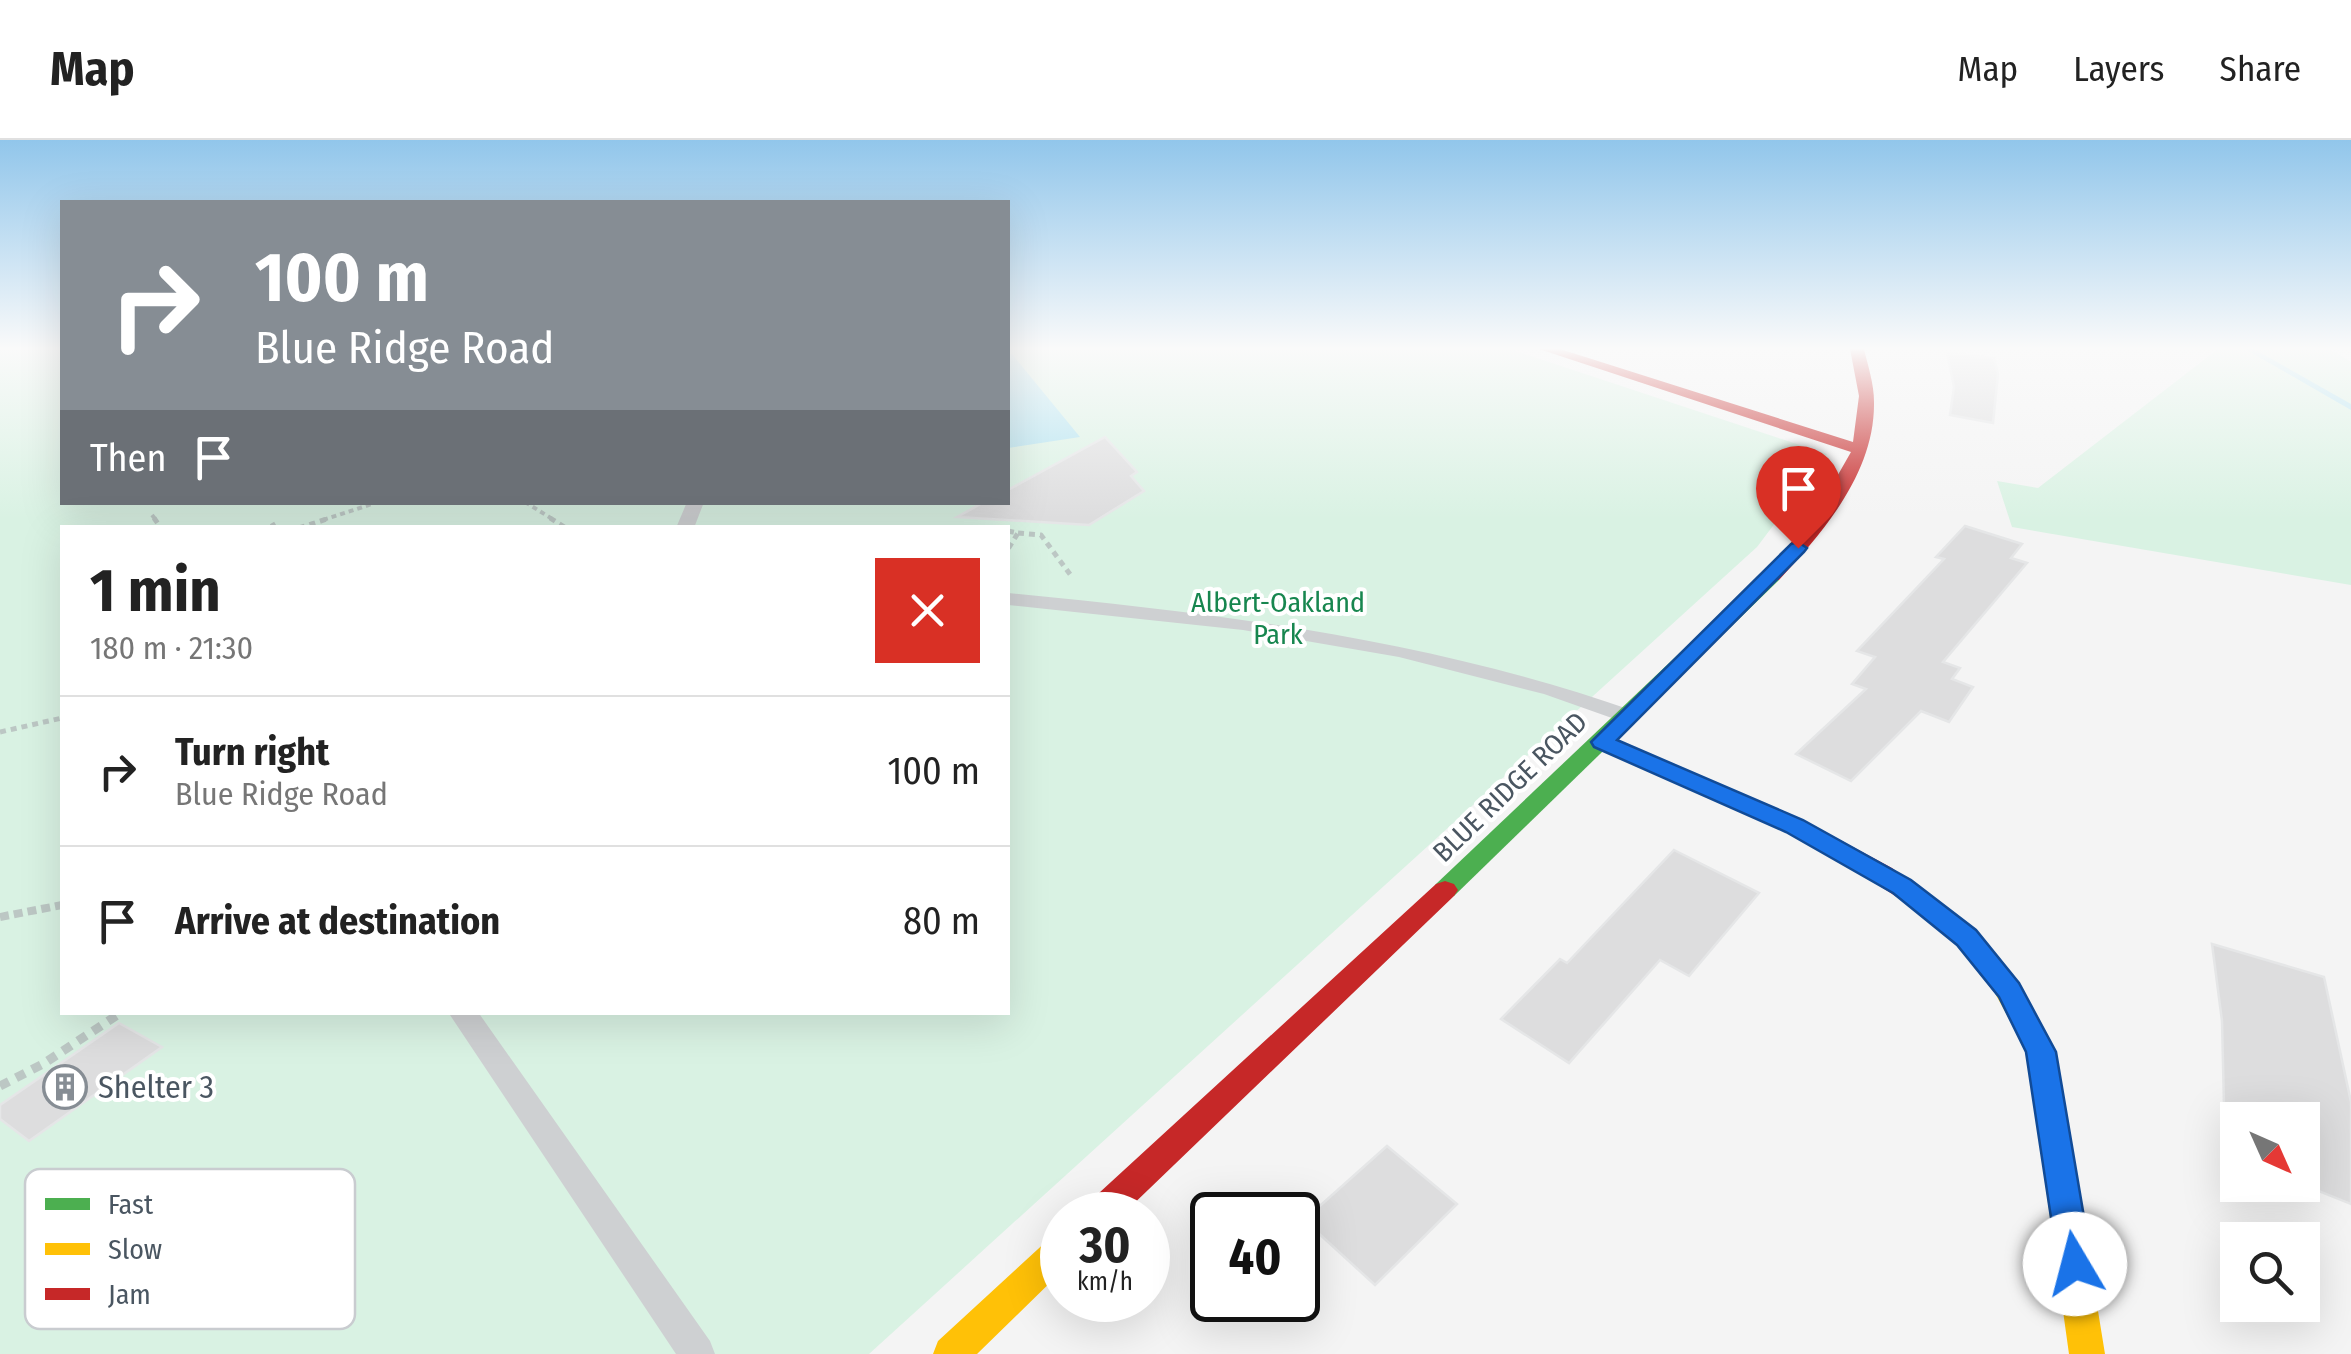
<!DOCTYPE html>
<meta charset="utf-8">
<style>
body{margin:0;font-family:"Fira Sans Condensed",sans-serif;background:#f6f6f6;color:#222;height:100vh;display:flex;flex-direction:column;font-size:38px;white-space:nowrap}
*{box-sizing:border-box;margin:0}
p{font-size:32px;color:#767676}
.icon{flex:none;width:55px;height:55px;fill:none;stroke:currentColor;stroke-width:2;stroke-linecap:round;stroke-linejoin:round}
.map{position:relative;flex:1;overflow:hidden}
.drawer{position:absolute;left:60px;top:385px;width:950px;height:490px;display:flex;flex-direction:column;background:#fff;border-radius:0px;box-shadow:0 10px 40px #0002}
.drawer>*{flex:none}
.top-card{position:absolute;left:60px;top:60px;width:950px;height:305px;border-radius:0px;box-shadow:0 10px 40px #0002;background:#868d94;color:#fff;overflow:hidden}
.needle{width:65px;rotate:135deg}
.tools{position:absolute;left:2220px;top:962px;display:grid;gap:20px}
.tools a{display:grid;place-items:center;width:100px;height:100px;border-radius:0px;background:#fff;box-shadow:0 10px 40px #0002;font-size:50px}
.speed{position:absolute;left:1040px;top:1052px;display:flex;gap:20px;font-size:50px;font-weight:700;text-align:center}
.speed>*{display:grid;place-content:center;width:130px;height:130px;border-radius:50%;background:#fff;box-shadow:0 10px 40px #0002;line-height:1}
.speed small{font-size:25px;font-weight:400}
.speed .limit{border:5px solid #111;border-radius:15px;background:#fff;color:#111}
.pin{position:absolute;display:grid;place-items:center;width:85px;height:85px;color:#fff;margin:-102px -42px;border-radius:50% 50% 50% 0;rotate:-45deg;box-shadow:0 0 10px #0007}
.pin .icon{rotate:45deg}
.me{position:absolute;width:110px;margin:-55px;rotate:352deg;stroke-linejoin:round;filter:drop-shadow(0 0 8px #0008)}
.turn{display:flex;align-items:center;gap:35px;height:210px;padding:0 30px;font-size:45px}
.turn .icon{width:130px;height:130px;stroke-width:2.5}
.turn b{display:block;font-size:70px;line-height:85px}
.then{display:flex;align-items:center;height:95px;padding:0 30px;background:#0003;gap:20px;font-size:38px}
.round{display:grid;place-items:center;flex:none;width:105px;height:105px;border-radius:0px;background:#f6f6f6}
.headline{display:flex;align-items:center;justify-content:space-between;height:170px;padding:0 30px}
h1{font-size:60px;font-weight:700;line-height:75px}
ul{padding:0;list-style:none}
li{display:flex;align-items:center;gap:30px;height:150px;padding:0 30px;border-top:2px solid #e0e0e0}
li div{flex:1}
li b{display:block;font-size:38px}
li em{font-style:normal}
header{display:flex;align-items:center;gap:60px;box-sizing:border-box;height:140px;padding:0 50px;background:#fff;border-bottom:2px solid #e0e0e0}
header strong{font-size:48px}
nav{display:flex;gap:55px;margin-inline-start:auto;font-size:35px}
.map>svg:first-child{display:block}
</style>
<header>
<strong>Map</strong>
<nav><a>Map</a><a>Layers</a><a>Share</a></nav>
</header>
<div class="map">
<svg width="2351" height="1214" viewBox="0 0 2351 1214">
<rect width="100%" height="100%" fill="#f4f4f4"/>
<path fill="#d9f2e3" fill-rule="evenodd" d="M0 209H62V362H1008V209H1510L1827 314 1757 407 869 1214H0ZM62 388H1008V872H62Z
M2218 209H2330L2351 222V445L2012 387 1997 341 2038 348Z"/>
<path fill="#aee2f0" d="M1008 214H1012L1080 297 1008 308Z"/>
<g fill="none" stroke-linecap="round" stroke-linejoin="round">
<path fill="#aee2f0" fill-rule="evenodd" d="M2245 209H2254L2351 264V270Z"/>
</g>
<path fill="#ddddde" stroke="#e5e6e7" stroke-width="2.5" d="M1947 213 1994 218 1998 234 1993 283 1950 275 1954 247Z
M1105 297 1137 332 1131 336 1144 351 1089 385 957 377 984 362H1008V350Z
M1965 386 2022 404 2011 418 2027 423 1943 522 1960 528 1952 539 1973 547 1949 582 1921 571 1851 641 1796 614 1866 549 1852 544 1875 517 1857 511 1944 419 1936 417Z
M1674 710 1759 753 1689 836 1660 820 1569 923 1501 879 1560 819 1567 823Z
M2212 804 2324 837 2351 962V1064L2306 1046 2302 980H2263L2224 966 2222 881Z
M119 883 162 907 29 1001 0 979V965Z
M1387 1006 1457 1064 1375 1145 1304 1080Z"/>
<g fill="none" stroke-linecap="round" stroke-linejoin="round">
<path stroke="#bcc7c4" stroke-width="4" stroke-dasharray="5 4" stroke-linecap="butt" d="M525 362 554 380
M152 375 156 380
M323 380 378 362"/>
<path stroke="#bcc7c4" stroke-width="5" stroke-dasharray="6 5" stroke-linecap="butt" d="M154 378 161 388
M550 378 566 388
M272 383 275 388
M299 388 330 378
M988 388H995
M1008 391 1018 393 1008 409
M1018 393 1041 395 1072 437
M0 592 62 578"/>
<path stroke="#bcc7c4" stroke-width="8" stroke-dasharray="9 5" stroke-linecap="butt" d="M0 777 62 765"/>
<path stroke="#bcc7c4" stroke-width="9" stroke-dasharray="10 8" stroke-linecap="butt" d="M0 946 43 924 122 872"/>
<path fill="#ced0d2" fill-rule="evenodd" d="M687 362H704L694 388H676Z
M1008 453C1224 474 1428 499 1634 571L1637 576 1626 583 1544 554 1399 517 1243 490 1008 465Z
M448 872H478L710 1201 715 1214H676Z"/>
<path fill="#4caf50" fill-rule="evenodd" d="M1772 430 1779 432V440L1454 756H1436L1432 750 1436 744 1765 432Z"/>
<path fill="#ffc107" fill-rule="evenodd" d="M2004 833 2014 836 2056 912 2105 1214H2069L2027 912 1990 844 1994 836Z
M1062 1093V1131L977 1214H933L938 1201 1050 1098Z"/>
<path fill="#c62828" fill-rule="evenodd" d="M1539 209H1560L1853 302 1859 256 1850 209H1864C1868 226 1874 244 1874 262 1875 332 1825 390 1779 440H1765V432L1815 375 1851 312Z
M1603 595 1801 679 1892 728 1974 790 2014 836 2018 844 2014 852 2004 855 1994 852 1956 804 1917 770 1830 714 1737 668 1595 607 1592 602 1595 597Z
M1445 741 1454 744 1458 750 1454 756 1122 1075H1083L1087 1064 1436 744Z"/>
</g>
<linearGradient id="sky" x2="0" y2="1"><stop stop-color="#91c6eb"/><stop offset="0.55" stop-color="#fafafa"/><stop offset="1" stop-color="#fafafa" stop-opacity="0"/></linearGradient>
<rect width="2351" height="379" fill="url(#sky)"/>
<path fill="#1a73e8" stroke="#114b97" stroke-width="2.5" d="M1798 402 1807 408 1804 412 1617 600 1803 680 1911 740 1976 790 2019 843 2056 912 2092 1124 2087 1136 2075 1140 2063 1136 2058 1124 2026 912 1999 857 1957 805 1893 753 1786 692 1594 607 1591 602 1791 404Z"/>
<defs>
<g id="building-ring" transform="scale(2.25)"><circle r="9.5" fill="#fff" stroke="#868d94" stroke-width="1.5"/><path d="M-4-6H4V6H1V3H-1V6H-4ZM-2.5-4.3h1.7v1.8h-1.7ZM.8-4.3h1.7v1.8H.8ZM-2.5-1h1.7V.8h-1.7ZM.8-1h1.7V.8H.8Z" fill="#868d94"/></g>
</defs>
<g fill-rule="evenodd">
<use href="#building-ring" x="65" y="947"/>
</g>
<g text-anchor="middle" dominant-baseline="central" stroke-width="8" stroke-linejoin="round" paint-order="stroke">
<g font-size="28" fill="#17864f" stroke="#fff">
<text x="1278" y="462">Albert-Oakland<tspan x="1278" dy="32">Park</tspan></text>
</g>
<g font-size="28" fill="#4a5661" stroke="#fff">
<text transform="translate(1510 647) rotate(-44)">BLUE RIDGE ROAD</text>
</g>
<g font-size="32" fill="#4a5661" stroke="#fff" text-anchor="start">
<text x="98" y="947">Shelter 3</text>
</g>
</g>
<rect x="25" y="1029" width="330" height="160" rx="15" fill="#fff" stroke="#c9ccd0" stroke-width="2.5"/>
<rect x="45" y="1058" width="45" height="12" fill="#4caf50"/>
<rect x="45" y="1103" width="45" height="12" fill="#ffc107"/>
<rect x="45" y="1148" width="45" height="12" fill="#c62828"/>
<g font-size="28" fill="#4a5661">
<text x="108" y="1074">Fast</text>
<text x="108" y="1119">Slow</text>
<text x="108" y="1164">Jam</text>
</g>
</svg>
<div class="tools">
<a><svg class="needle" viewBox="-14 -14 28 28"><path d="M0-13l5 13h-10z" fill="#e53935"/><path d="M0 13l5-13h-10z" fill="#767676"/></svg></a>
<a><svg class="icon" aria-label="search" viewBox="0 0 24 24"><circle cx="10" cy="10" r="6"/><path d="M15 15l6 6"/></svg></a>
</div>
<div class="speed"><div>30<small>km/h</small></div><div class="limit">40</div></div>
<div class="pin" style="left:1798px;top:408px;background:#d93025"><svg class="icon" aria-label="arrive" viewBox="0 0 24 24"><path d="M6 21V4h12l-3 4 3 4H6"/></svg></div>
<svg class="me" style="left:2075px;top:1124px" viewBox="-20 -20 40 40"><circle r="19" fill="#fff"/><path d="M0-13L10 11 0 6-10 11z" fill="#1a73e8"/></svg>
<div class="top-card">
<div class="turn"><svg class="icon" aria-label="right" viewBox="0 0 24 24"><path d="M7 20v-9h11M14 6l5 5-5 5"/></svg><div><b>100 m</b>Blue Ridge Road</div></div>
<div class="then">Then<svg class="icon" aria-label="arrive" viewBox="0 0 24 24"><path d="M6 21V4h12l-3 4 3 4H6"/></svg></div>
</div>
<section class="drawer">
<div class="headline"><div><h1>1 min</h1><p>180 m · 21:30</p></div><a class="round" style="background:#d93025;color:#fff"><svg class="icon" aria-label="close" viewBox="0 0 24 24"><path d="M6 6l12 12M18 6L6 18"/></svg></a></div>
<ul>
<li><svg class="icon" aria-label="right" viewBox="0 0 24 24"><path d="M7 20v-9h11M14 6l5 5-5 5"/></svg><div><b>Turn right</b><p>Blue Ridge Road</p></div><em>100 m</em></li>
<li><svg class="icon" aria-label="arrive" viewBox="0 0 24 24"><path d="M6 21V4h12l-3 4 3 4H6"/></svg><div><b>Arrive at destination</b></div><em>80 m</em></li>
</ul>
</section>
</div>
